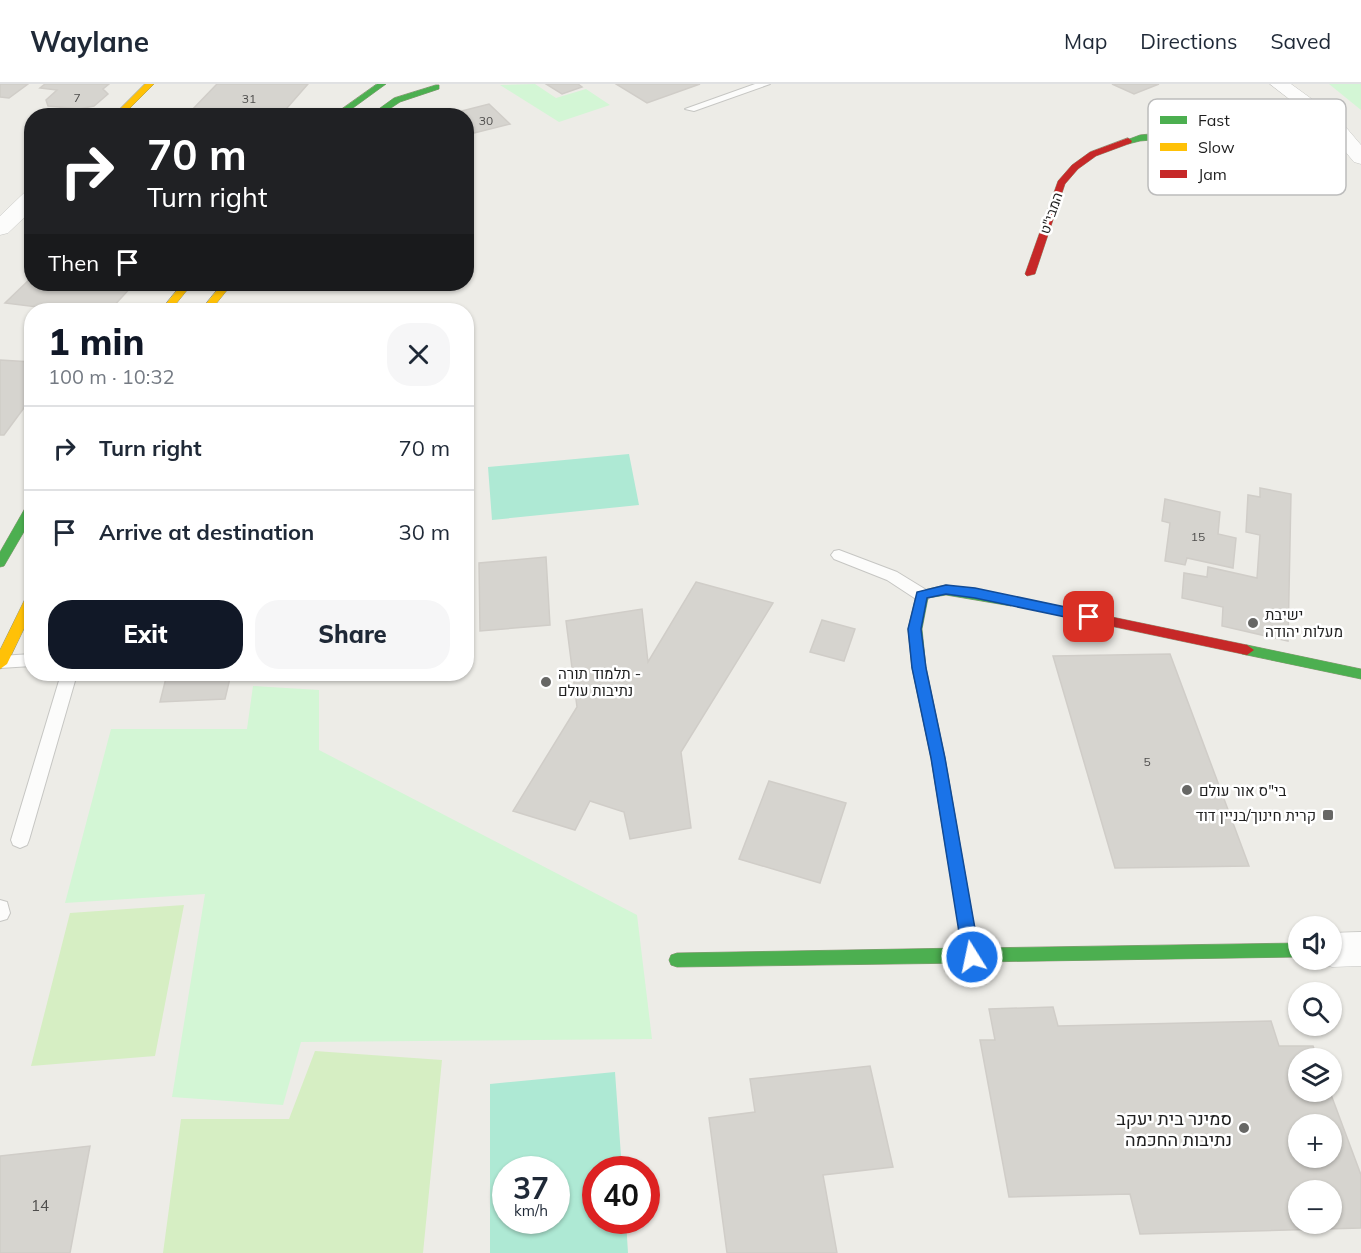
<!DOCTYPE html>
<meta charset="utf-8">
<style>
body{margin:0;font-family:Mulish,Heebo,sans-serif;background:#f6f6f7;color:#1f2937;height:100vh;display:flex;flex-direction:column;font-size:22px;white-space:nowrap}
*{box-sizing:border-box;margin:0}
p{font-size:20px;color:#747a83}
.icon{flex:none;width:33px;height:33px;fill:none;stroke:currentColor;stroke-width:2;stroke-linecap:round;stroke-linejoin:round}
.map{position:relative;flex:1;overflow:hidden}
.side{position:absolute;left:24px;top:219px;width:450px;height:378px;display:flex;flex-direction:column;background:#fff;border-radius:24px;box-shadow:0 2px 4px #0004}
.side>*{flex:none}
.banner{position:absolute;left:24px;top:24px;width:450px;height:183px;border-radius:24px;box-shadow:0 2px 4px #0004;background:#202124;color:#fff;overflow:hidden}
.tools{position:absolute;left:1288px;top:832px;display:grid;gap:12px}
.tools a{display:grid;place-items:center;width:54px;height:54px;border-radius:50%;background:#fff;box-shadow:0 2px 4px #0004;font-size:30px}
.speed{position:absolute;left:492px;top:1072px;display:flex;gap:12px;font-size:30px;font-weight:700;text-align:center}
.speed>*{display:grid;place-content:center;width:78px;height:78px;border-radius:50%;background:#fff;box-shadow:0 2px 4px #0004;line-height:1}
.speed small{font-size:15px;font-weight:400}
.speed .limit{border:9px solid #d22;background:#fff;color:#111}
.pin{position:absolute;display:grid;place-items:center;width:51px;height:51px;color:#fff;margin:-26px;border-radius:12px;box-shadow:0 3px 9px #0006}
.me{position:absolute;width:66px;margin:-33px;rotate:350deg;stroke-linejoin:round;filter:drop-shadow(0 0 4px #0008)}
.turn{display:flex;align-items:center;gap:21px;height:126px;padding:0 24px;font-size:27px}
.turn .icon{width:78px;height:78px;stroke-width:2.5}
.turn b{display:block;font-size:42px;line-height:51px}
.then{display:flex;align-items:center;height:57px;padding:0 24px;background:#0003;gap:12px;font-size:22px}
.round{display:grid;place-items:center;flex:none;width:63px;height:63px;border-radius:24px;background:#f6f6f7}
.head{display:flex;align-items:center;justify-content:space-between;height:102px;padding:0 24px}
h1{font-size:36px;font-weight:800;line-height:45px;color:#111827}
.cta{display:flex;gap:12px;margin-top:auto;padding:12px 24px}
.cta a{flex:1;height:69px;border-radius:24px;background:#111827;color:#fff;font-size:24px;font-weight:800;line-height:69px;text-align:center}
.cta a+a{background:#f6f6f7;color:#1f2937}
ul{padding:0;list-style:none}
li{display:flex;align-items:center;gap:18px;height:84px;padding:0 24px;border-top:2px solid #e0e1e3}
li div{flex:1}
li b{display:block;font-size:22px}
li em{font-style:normal}
header{display:flex;align-items:center;gap:36px;box-sizing:border-box;height:84px;padding:0 30px;background:#fff;border-bottom:2px solid #e0e1e3}
header strong{font-size:28px}
nav{display:flex;gap:33px;margin-inline-start:auto;font-size:21px}
.map>svg:first-child{display:block}
</style>
<header>
<strong>Waylane</strong>
<nav><a>Map</a><a>Directions</a><a>Saved</a></nav>
</header>
<div class="map">
<svg width="1361" height="1169" viewBox="0 0 1361 1169">
<rect width="100%" height="100%" fill="#edece7"/>
<path fill="#d6eec3" d="M184 821 155 972 31 982 70 829Z
M315 967 442 976 423 1169H163L181 1035H289Z"/>
<path fill="#d3f6d5" d="M535 0 556 14 586 5 610 21 559 38 500 1Z
M1329 0H1361V26Z
M253 602 319 606V666L637 831 652 955 301 958 283 1021 172 1013 205 810 65 819 111 645H247Z"/>
<path fill="#aee9d4" fill-rule="evenodd" d="M629 370 639 421 492 436 488 383Z
M615 988 622 1086H596V1137H626L628 1169H490V1000ZM506 1086H556V1137H506Z"/>
<path fill="#d6d4cf" stroke="#d0cdc8" stroke-width="1.5" fill-rule="evenodd" d="M0 0H28L9 14 0 13Z
M45 0H109L103 5 108 10 94 22 79 25 48 22 46 16 57 6 40 4Z
M217 0H308L280 32H224L190 28Z
M546 0H578L582 3 562 10Z
M616 0H700L647 19Z
M1112 0H1159L1134 10Z
M489 20 510 40 466 51V32H442Z
M32 193V200H134L110 226H62L5 219Z
M257 220 324 224 323 226H253Z
M0 276 32 278V313L4 351H0Z
M1260 404 1291 410 1288 557 1222 542 1223 523 1182 514 1184 489 1207 493 1208 483 1257 494 1260 451 1246 448 1248 411 1260 413Z
M1165 415 1220 428 1218 450 1236 454 1233 484 1187 474 1185 481 1165 477 1170 439 1162 437Z
M546 473 550 541 480 547 479 479Z
M696 498 773 519 681 668 691 744 630 755 624 728 590 717 575 746 513 727 577 623 566 537 642 525 648 578Z
M822 536 855 545 844 577 810 568Z
M1170 570 1249 782 1115 784 1053 572Z
M167 590H231L225 615 160 618Z
M769 697 846 719 820 799 739 775Z
M1053 923 1058 942 1271 937 1279 962H1313L1318 975H1299V1008H1330L1361 1091V1144L1140 1150 1130 1110 1009 1113 980 956H995L989 925ZM1299 1041H1332V1074H1299ZM1299 1107H1332V1140H1299Z
M870 982 893 1083 823 1091 837 1169H727L709 1034 755 1028 750 995Z
M90 1062 70 1169H0V1072Z"/>
<g fill="none" stroke-linecap="round" stroke-linejoin="round">
<g stroke="#c6c6c3" stroke-width="2">
<path id="lane" d="M755 0H770L694 27 685 25Z
M839 466 897 488 928 507 930 511 928 515H916L887 496 834 475 831 471 834 467Z
M32 570V582L0 584V572Z
M61 590H77L29 756 27 761 20 764 13 761 11 756Z
M0 816 7 818 10 829 7 835 0 837Z"/>
</g>
<g stroke="#c6c6c3" stroke-width="1">
<path id="street" d="M1270 0H1291L1338 34 1361 61V80L1354 78 1324 42Z
M32 108V126L8 149 0 151V132L24 109Z
M1361 848V882L1332 883 1319 878 1318 876H1332V849Z"/>
</g>
<g stroke="#94987e" stroke-width="1">
<path id="fast" d="M377 0H386L342 32H332Z
M436 1H439V5L400 18 379 32H369L394 14Z
M1331 35 1334 36V40L1140 57 1128 60 1124 57 1140 51Z
M32 418V434L4 482 0 483V468L28 419Z
M946 501 1011 512 1017 517 1011 522 946 511 928 514 922 545 926 584 945 674 978 864 1299 859V873L977 878 972 880 967 879 677 883 671 881 669 876 671 871 677 869 962 864 931 674 912 584 908 545 917 508Z
M1247 561 1361 585V595L1242 570 1240 566Z"/>
</g>
<g stroke="#94987e" stroke-width="1">
<path id="slow" d="M145 0H154L122 32H113Z
M182 200H192L171 226H161Z
M222 200H232L211 226H201Z
M32 509V528L7 580 0 585V566L26 513Z"/>
</g>
<g stroke="#94987e" stroke-width="1">
<path id="jam" d="M1128 54 1132 57 1131 59 1096 72 1078 85 1065 100 1035 190 1027 192 1025 190 1058 97 1072 81 1090 68Z
M1011 512 1247 561 1254 566 1247 571 1006 520 1005 517Z"/>
</g>
<use href="#lane" fill="#fcfcfb" fill-rule="evenodd"/>
<use href="#street" fill="#fcfcfb" fill-rule="evenodd"/>
<use href="#fast" fill="#4caf50" fill-rule="evenodd"/>
<use href="#slow" fill="#ffc107" fill-rule="evenodd"/>
<use href="#jam" fill="#c62828" fill-rule="evenodd"/>
</g>
<path fill="#1a73e8" stroke="#114b97" stroke-width="1.5" d="M946 501 975 504 1089 528 1095 533 1089 538 975 514 946 510 927 514 921 545 926 584 945 674 980 873 977 878 972 880 966 878 963 873 931 674 912 584 908 545 917 508Z"/>
<g fill="#676765" stroke="#fff" stroke-width="2">
<circle cx="1253" cy="539" r="6"/>
<circle cx="546" cy="598" r="6"/>
<circle cx="1187" cy="706" r="6"/>
<rect x="1322" y="725" width="12" height="12" rx="3"/>
<circle cx="1244" cy="1044" r="6"/>
</g>
<g text-anchor="middle" dominant-baseline="central" stroke-width="5" stroke-linejoin="round" paint-order="stroke">
<g font-size="12" fill="#4e4d4c">
<text x="77" y="13">7</text>
<text x="249" y="14">31</text>
<text x="486" y="36">30</text>
<text x="1198" y="452">15</text>
<text x="1147" y="677">5</text>
</g>
<g font-size="14" fill="#1f1f1f" stroke="#fff">
<text transform="translate(1051 129) rotate(-71)">המבי"ט</text>
</g>
<g font-size="15" fill="#1f1f1f" stroke="#fff" text-anchor="start">
<text x="1265" y="530">ישיבת<tspan x="1265" dy="17">מעלות יהודה</tspan></text>
<text x="558" y="589">תלמוד תורה -<tspan x="558" dy="17">נתיבות עולם</tspan></text>
<text x="1199" y="706">בי"ס אור עולם</text>
<text x="1316" y="731" text-anchor="end">קרית חינוך/בניין דוד</text>
</g>
<g font-size="15" fill="#4e4d4c">
<text x="40" y="1121">14</text>
</g>
<g font-size="18" fill="#1f1f1f" stroke="#fff" text-anchor="end">
<text x="1232" y="1034">סמינר בית יעקב<tspan x="1232" dy="21">נתיבות החכמה</tspan></text>
</g>
</g>
<rect x="1148" y="15" width="198" height="96" rx="9" fill="#fff" stroke="#bcbcbc" stroke-width="1.5"/>
<rect x="1160" y="32" width="27" height="8" fill="#4caf50"/>
<rect x="1160" y="59" width="27" height="8" fill="#ffc107"/>
<rect x="1160" y="86" width="27" height="8" fill="#c62828"/>
<g font-size="16" fill="#1f1f1f">
<text x="1198" y="42">Fast</text>
<text x="1198" y="69">Slow</text>
<text x="1198" y="96">Jam</text>
</g>
</svg>
<div class="tools">
<a><svg class="icon" aria-label="sound" viewBox="0 0 24 24"><path d="M4 9h4l5-4v14l-5-4H4zM17 9q2 3 0 6"/></svg></a>
<a><svg class="icon" aria-label="search" viewBox="0 0 24 24"><circle cx="10" cy="10" r="6"/><path d="M15 15l6 6"/></svg></a>
<a><svg class="icon" aria-label="layers" viewBox="0 0 24 24"><path d="M12 4l9 5-9 5-9-5zM3 14l9 5 9-5"/></svg></a>
<a>+</a>
<a>−</a>
</div>
<div class="speed"><div>37<small>km/h</small></div><div class="limit">40</div></div>
<div class="pin" style="left:1089px;top:533px;background:#d93025"><svg class="icon" aria-label="arrive" viewBox="0 0 24 24"><path d="M6 21V4h12l-3 4 3 4H6"/></svg></div>
<svg class="me" style="left:972px;top:873px" viewBox="-20 -20 40 40"><circle r="17" fill="#1a73e8" stroke="#fff" stroke-width="3"/><path d="M0-11L8 9 0 5-8 9z" fill="#fff"/></svg>
<div class="banner">
<div class="turn"><svg class="icon" aria-label="right" viewBox="0 0 24 24"><path d="M7 20v-9h11M14 6l5 5-5 5"/></svg><div><b>70 m</b>Turn right</div></div>
<div class="then">Then<svg class="icon" aria-label="arrive" viewBox="0 0 24 24"><path d="M6 21V4h12l-3 4 3 4H6"/></svg></div>
</div>
<section class="side">
<div class="head"><div><h1>1 min</h1><p>100 m · 10:32</p></div><a class="round"><svg class="icon" aria-label="close" viewBox="0 0 24 24"><path d="M6 6l12 12M18 6L6 18"/></svg></a></div>
<ul>
<li><svg class="icon" aria-label="right" viewBox="0 0 24 24"><path d="M7 20v-9h11M14 6l5 5-5 5"/></svg><div><b>Turn right</b></div><em>70 m</em></li>
<li><svg class="icon" aria-label="arrive" viewBox="0 0 24 24"><path d="M6 21V4h12l-3 4 3 4H6"/></svg><div><b>Arrive at destination</b></div><em>30 m</em></li>
</ul>
<div class="cta"><a>Exit</a><a>Share</a></div>
</section>
</div>
